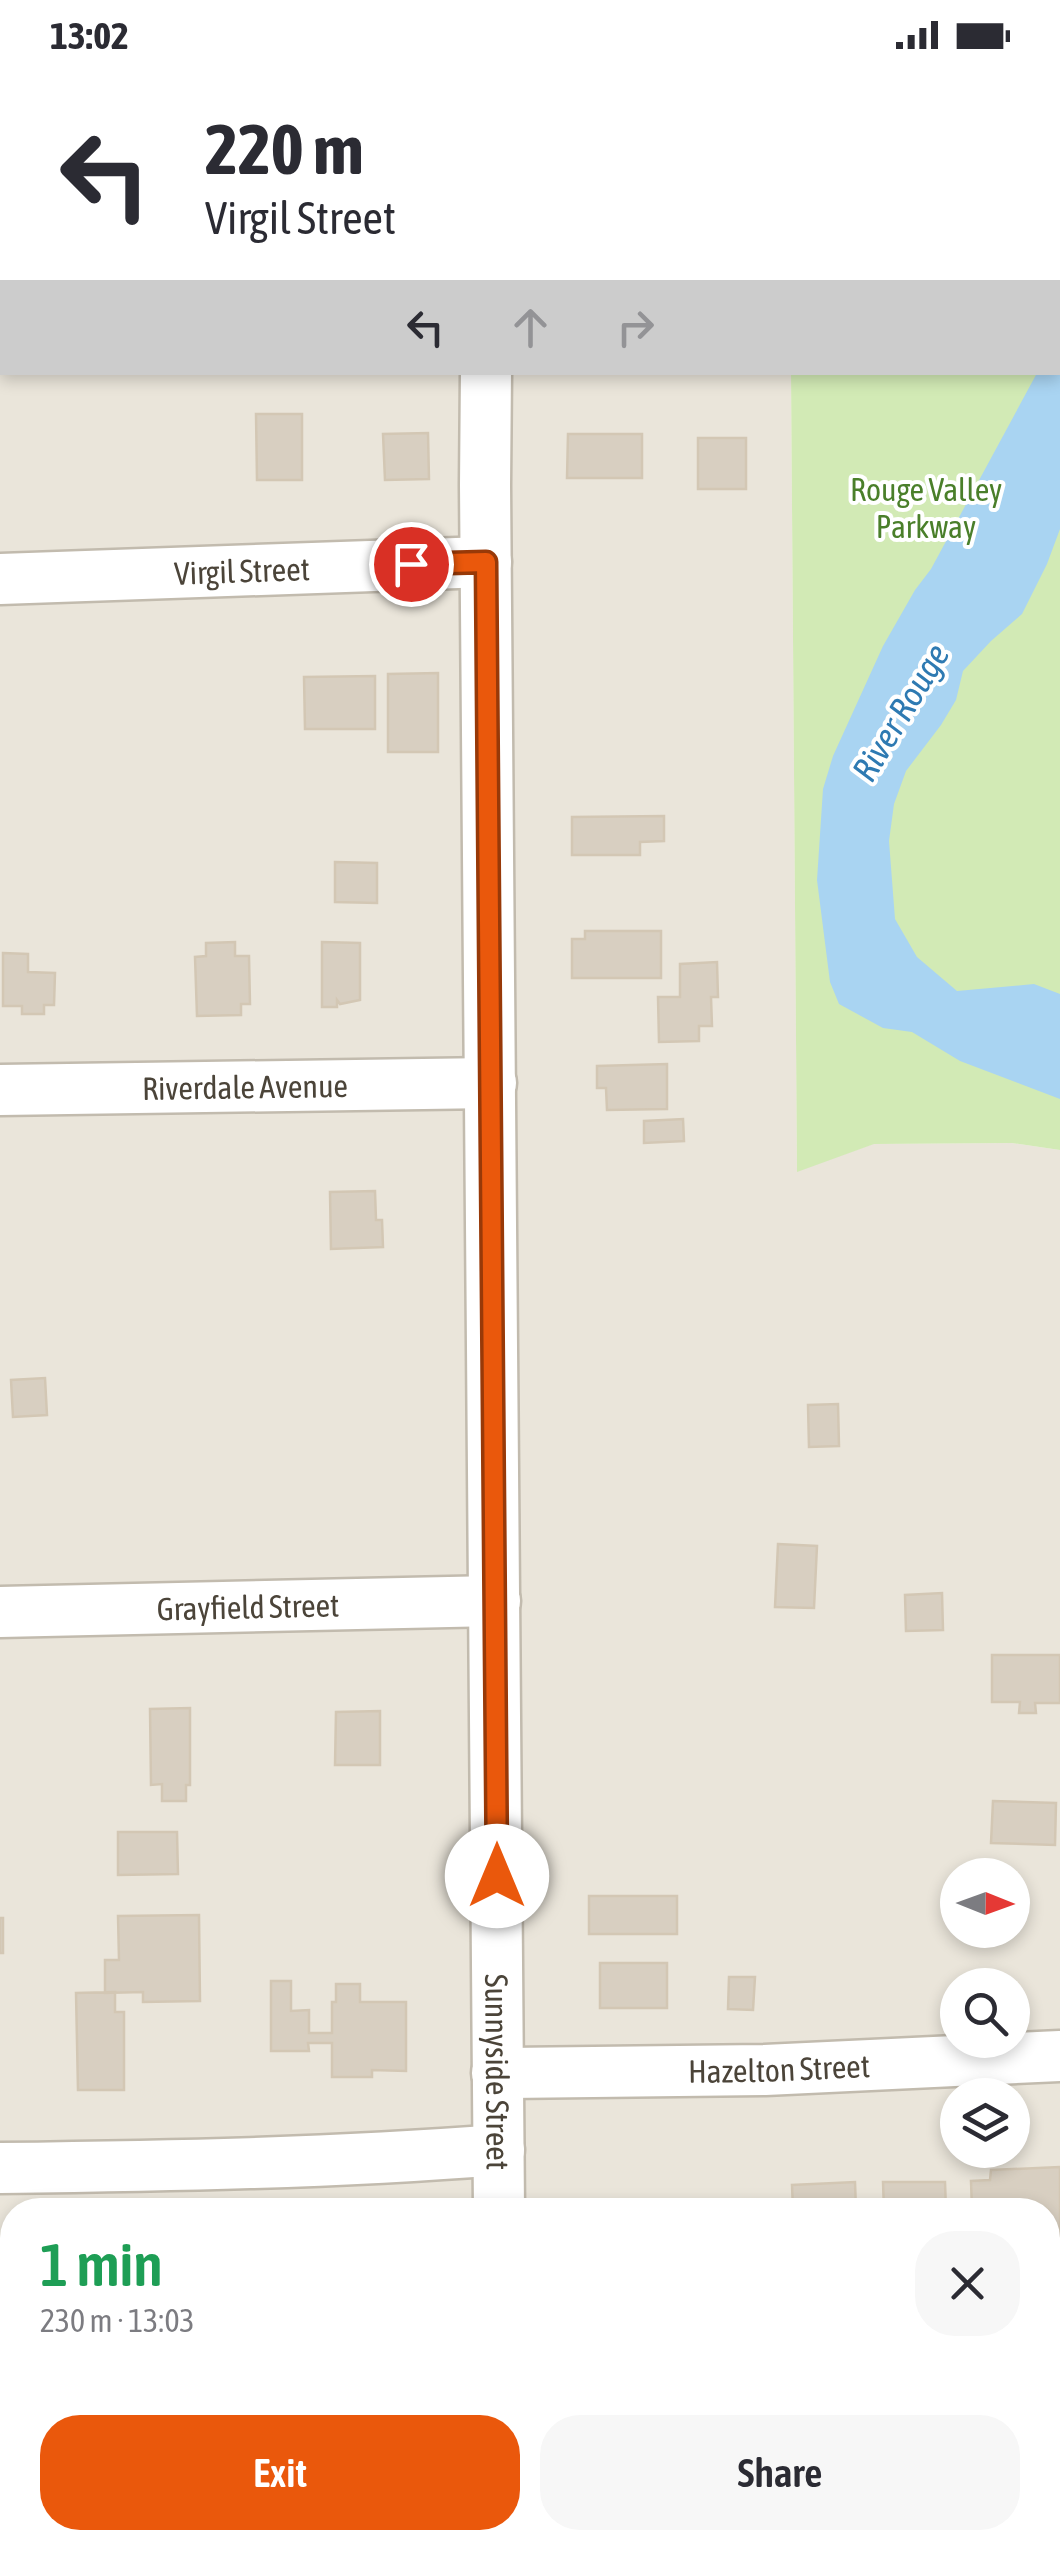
<!DOCTYPE html>
<meta charset="utf-8">
<style>
body{margin:0;font-family:"Asap Condensed",sans-serif;background:#f7f7f7;color:#2b2b33;height:100vh;display:flex;flex-direction:column;font-size:38px;white-space:nowrap}
*{box-sizing:border-box;margin:0}
p{font-size:32px;color:#7c7c81}
.icon{flex:none;width:55px;height:55px;fill:none;stroke:currentColor;stroke-width:2;stroke-linecap:round;stroke-linejoin:round}
.map{position:relative;flex:1;overflow:hidden}
.drawer{position:absolute;left:0px;top:2128px;width:1060px;height:352px;display:flex;flex-direction:column;background:#fff;border-radius:40px 40px 0 0;box-shadow:0 5px 15px #0003}
.drawer>*{flex:none}
.banner{position:absolute;left:0px;top:0px;width:1060px;height:305px;box-shadow:0 5px 15px #0003;background:#fff;color:#2b2b33;overflow:hidden}
.needle{width:65px;rotate:91deg}
.controls{position:absolute;left:940px;top:1788px;display:grid;gap:20px}
.controls a{display:grid;place-items:center;width:90px;height:90px;border-radius:50%;background:#fff;box-shadow:0 5px 15px #0003;font-size:50px}
.pin{position:absolute;display:grid;place-items:center;width:85px;height:85px;color:#fff;margin:-42px;border:5px solid #fff;border-radius:50%;box-shadow:0 2px 10px #0007}
.me{position:absolute;width:110px;margin:-55px;rotate:0deg;stroke-linejoin:round;filter:drop-shadow(0 0 8px #0008)}
.turn{display:flex;align-items:center;gap:35px;height:210px;padding:0 40px;font-size:45px}
.turn .icon{width:130px;height:130px;stroke-width:2.5}
.turn b{display:block;font-size:70px;line-height:85px}
.lanes{display:flex;align-items:center;height:95px;padding:0 40px;background:#0003;justify-content:center;gap:50px;direction:ltr}
.lanes .off{opacity:.35}
.round{display:grid;place-items:center;flex:none;width:105px;height:105px;border-radius:40px;background:#f7f7f7}
.head{display:flex;align-items:center;justify-content:space-between;height:170px;padding:0 40px}
h1{font-size:60px;font-weight:600;line-height:75px;color:#1e9e55}
.cta{display:flex;gap:20px;margin-top:auto;padding:20px 40px}
.cta a{flex:1;height:115px;border-radius:40px;background:#ea580c;color:#fff;font-size:40px;font-weight:600;line-height:115px;text-align:center}
.cta a+a{background:#f7f7f7;color:#2b2b33}
.status{display:flex;justify-content:space-between;align-items:center;height:70px;padding:0 50px;background:#fff;direction:ltr}
.status svg{height:28px;fill:currentColor}
.map>svg:first-child{display:block}
</style>
<div class="status"><b>13:02</b><svg viewBox="0 0 49 12"><path d="M0 12V9h3v3zM5 12V6h3v6zM10 12V3h3v9zM15 12V0h3v12zM26 1h20v11H26zM47 4h2v5h-2z"/></svg></div>
<div class="map">
<svg width="1060" height="2479" viewBox="0 0 1060 2479">
<rect width="100%" height="100%" fill="#f6f3ec"/>
<path fill="#eae5da" fill-rule="evenodd" d="M9 0H789V2H9Z
M0 48H2V302L791 303 797 1101 873 1074 1012 1073 1060 1080V2479H0ZM958 1805H1012V1860H958ZM958 1915H1012V1970H958ZM958 2025H1012V2080H958ZM12 2140H1048V2468H12Z"/>
<path fill="#d2eab5" d="M789 0H1060V1080L1012 1073 874 1074 797 1102 791 303 1058 302V2H789Z"/>
<path fill="#a9d4f2" d="M1060 251V459L1047 494 1022 544 991 571 963 601 956 630 941 655 906 701 894 734 889 771 895 849 917 887 957 921 1034 914 1060 924V1029L960 991 912 962 883 958 839 934 830 912 817 810 823 719 833 686 883 576 915 520 931 499 1037 303 1058 302V257Z"/>
<path fill="#d8cfc1" stroke="#d3c7b4" stroke-width="2.5" d="M256 344H302V410H257Z
M428 363 429 409 385 410 383 364Z
M568 364H642V408H567Z
M698 368H746V419H698Z
M438 603V682H388V604Z
M375 606V659H305L304 607Z
M664 746V771L640 772V785H572V747Z
M335 792 377 793V833L335 832Z
M585 861H661V908H572V869H585Z
M235 872V886H249L250 934H241V945L197 946 195 887 206 886V873Z
M322 872 360 873V930L340 934 337 930V937H322Z
M3 883 28 884V902L55 903 54 935H44V944H22V936H3Z
M717 892 718 927H711L712 956H699V971L659 972 658 927H680V894Z
M667 994V1039L607 1040 606 1018H597V996Z
M683 1049 684 1071 644 1073V1051Z
M375 1121 376 1150H382L383 1177 331 1179 330 1122Z
M45 1308 47 1345 13 1347 11 1310Z
M838 1334 839 1376 809 1377 808 1335Z
M778 1474 817 1476 814 1538 775 1537Z
M942 1523 943 1560 906 1561 905 1525Z
M992 1585H1060V1633H1035L1036 1643H1019L1020 1632H992Z
M190 1638V1715H186V1731H162V1714L151 1715 150 1639Z
M380 1641V1695H335L336 1642Z
M993 1731 1056 1733 1055 1775 991 1773Z
M118 1762H177L178 1804 118 1805Z
M589 1826H677V1864H589Z
M199 1845 200 1931 143 1932V1922L105 1923V1890H119L118 1846Z
M0 1848H3V1883H0Z
M600 1893H667V1938H600Z
M729 1907H755L753 1940 728 1939Z
M271 1911H291V1941L309 1940V1963H332V1932H336V1914H360V1932H406V2001L372 2000V2007H332V1973H308L309 1981H271Z
M115 1922V1942H124V2020H78L76 1923Z
M1060 2097V2177H1048V2140H972L971 2111 990 2110 991 2100Z
M855 2112 856 2140H793L792 2115Z
M883 2112H945L946 2140H884Z
M181 2468H228V2474H181Z"/>
<g fill="none" stroke-linecap="round" stroke-linejoin="round">
<g stroke="#c2bbae" stroke-width="55">
<g id="minor">
<path d="M489 0V2"/>
<path id="s1" d="M486 302 485 415 499 2140"/>
<path id="s2" d="M0 509 486 492"/>
<path id="s3" d="M0 1020 491 1013"/>
<path id="s4" d="M0 1542 495 1531"/>
<path id="s5" d="M497 2003 765 2000 1060 1986"/>
<path d="M0 2098C167 2096 333 2093 499 2080"/>
<path d="M501 2468V2479"/>
</g>
</g>
<use href="#minor" stroke="#fff" stroke-width="50"/>
</g>
<g fill="none" stroke-linecap="round" stroke-linejoin="round">
<g stroke="#983908" stroke-width="25">
<path id="route" d="M411 494 486 492 497 1806"/>
</g>
<use href="#route" stroke="#ea580c" stroke-width="18"/>
</g>
<g text-anchor="middle" dominant-baseline="central" stroke-width="8" stroke-linejoin="round" paint-order="stroke">
<g font-size="32" fill="#4a7f2a" stroke="#fff">
<text x="926" y="419">Rouge Valley<tspan x="926" dy="37">Parkway</tspan></text>
</g>
<g font-size="32" fill="#4b4439" stroke="#fff">
<text stroke="none"><textPath href="#s2" startOffset="242">Virgil Street</textPath></text>
<text stroke="none"><textPath href="#s3" startOffset="245">Riverdale Avenue</textPath></text>
<text stroke="none"><textPath href="#s4" startOffset="248">Grayfield Street</textPath></text>
<text stroke="none"><textPath href="#s5" startOffset="282">Hazelton Street</textPath></text>
<text stroke="none"><textPath href="#s1" startOffset="1700">Sunnyside Street</textPath></text>
</g>
<g font-size="35" font-style="italic" fill="#2e7ab2" stroke="#fff">
<text transform="translate(900 642) rotate(-59)">River Rouge</text>
</g>
</g>
</svg>
<div class="controls">
<a><svg class="needle" viewBox="-14 -14 28 28"><path d="M0-13l5 13h-10z" fill="#e53935"/><path d="M0 13l5-13h-10z" fill="#7c7c81"/></svg></a>
<a><svg class="icon" aria-label="search" viewBox="0 0 24 24"><circle cx="10" cy="10" r="6"/><path d="M15 15l6 6"/></svg></a>
<a><svg class="icon" aria-label="layers" viewBox="0 0 24 24"><path d="M12 4l9 5-9 5-9-5zM3 14l9 5 9-5"/></svg></a>
</div>
<div class="pin" style="left:411px;top:494px;background:#d93025"><svg class="icon" aria-label="arrive" viewBox="0 0 24 24"><path d="M6 21V4h12l-3 4 3 4H6"/></svg></div>
<svg class="me" style="left:497px;top:1806px" viewBox="-20 -20 40 40"><circle r="19" fill="#fff"/><path d="M0-13L10 11 0 6-10 11z" fill="#ea580c"/></svg>
<div class="banner">
<div class="turn"><svg class="icon" aria-label="left" viewBox="0 0 24 24"><path d="M17 20v-9H6M10 6l-5 5 5 5"/></svg><div><b>220 m</b>Virgil Street</div></div>
<div class="lanes"><svg class="icon" aria-label="left" viewBox="0 0 24 24"><path d="M17 20v-9H6M10 6l-5 5 5 5"/></svg><svg class="icon off" aria-label="ahead" viewBox="0 0 24 24"><path d="M12 20V5M6 11l6-6 6 6"/></svg><svg class="icon off" aria-label="right" viewBox="0 0 24 24"><path d="M7 20v-9h11M14 6l5 5-5 5"/></svg></div>
</div>
<section class="drawer">
<div class="head"><div><h1>1 min</h1><p>230 m · 13:03</p></div><a class="round"><svg class="icon" aria-label="close" viewBox="0 0 24 24"><path d="M6 6l12 12M18 6L6 18"/></svg></a></div>
<div class="cta"><a>Exit</a><a>Share</a></div>
</section>
</div>
